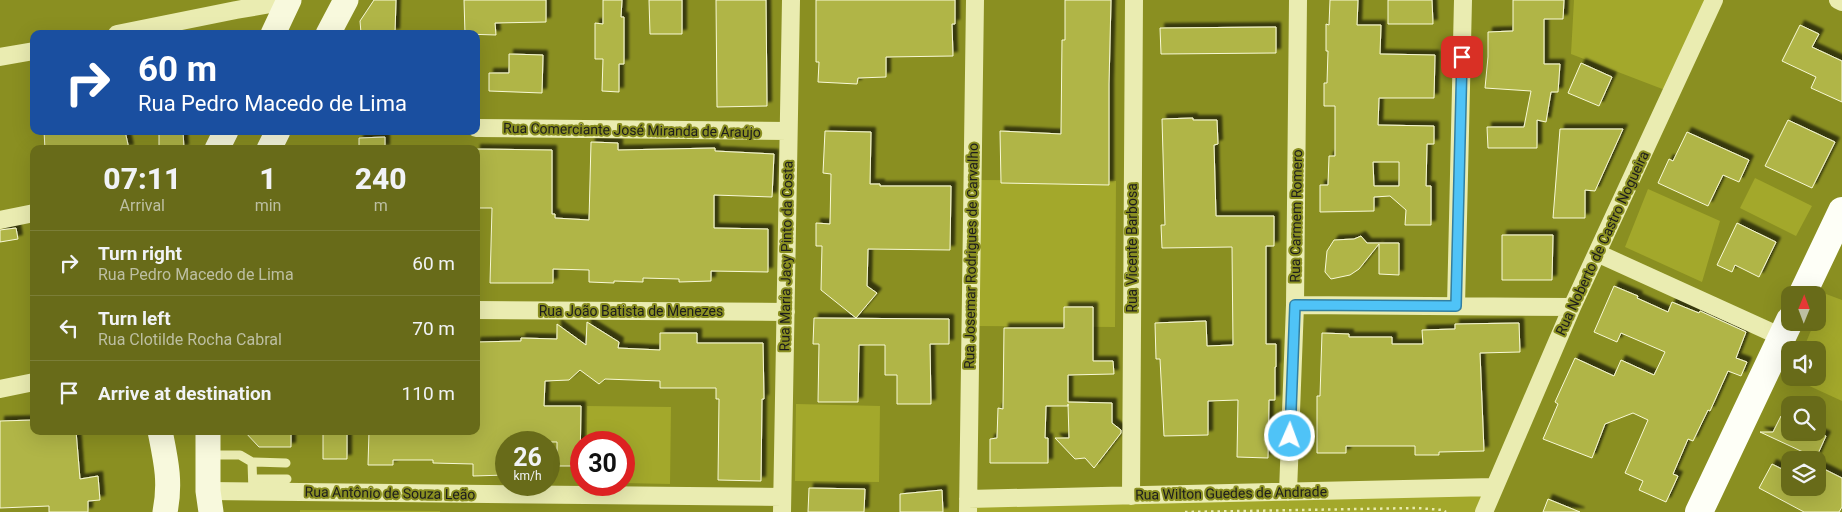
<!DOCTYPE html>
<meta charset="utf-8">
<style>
body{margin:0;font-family:Roboto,sans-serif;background:#707326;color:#f1f3f6;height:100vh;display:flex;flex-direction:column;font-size:19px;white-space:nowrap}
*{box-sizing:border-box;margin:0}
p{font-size:16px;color:#bdbfa2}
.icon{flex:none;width:28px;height:28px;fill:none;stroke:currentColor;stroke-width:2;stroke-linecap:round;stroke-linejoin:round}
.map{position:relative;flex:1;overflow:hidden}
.side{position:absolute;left:30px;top:145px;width:450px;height:290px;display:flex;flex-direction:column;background:#686b19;border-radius:10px;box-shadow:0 5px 20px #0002}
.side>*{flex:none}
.hud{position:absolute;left:30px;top:30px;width:450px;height:105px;border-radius:10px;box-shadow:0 5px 20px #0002;background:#1a4fa0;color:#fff;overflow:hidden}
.needle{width:32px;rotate:1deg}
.tools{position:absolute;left:1781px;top:286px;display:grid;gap:10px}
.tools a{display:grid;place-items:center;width:45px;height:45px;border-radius:10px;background:#686b19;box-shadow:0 5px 20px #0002;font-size:25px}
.speed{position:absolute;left:495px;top:431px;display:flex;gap:10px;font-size:25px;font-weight:700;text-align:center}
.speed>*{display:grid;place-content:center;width:65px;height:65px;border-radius:50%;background:#686b19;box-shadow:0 5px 20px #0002;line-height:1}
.speed small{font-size:12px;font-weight:400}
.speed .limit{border:8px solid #d22;background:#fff;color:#111}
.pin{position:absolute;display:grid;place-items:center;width:42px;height:42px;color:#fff;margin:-21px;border-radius:10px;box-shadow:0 2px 8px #0006}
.me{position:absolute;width:55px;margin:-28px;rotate:2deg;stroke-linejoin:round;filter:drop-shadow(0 0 4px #0008)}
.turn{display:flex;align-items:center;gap:18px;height:105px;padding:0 25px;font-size:22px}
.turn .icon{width:65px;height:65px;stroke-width:2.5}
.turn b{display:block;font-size:35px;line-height:42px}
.eta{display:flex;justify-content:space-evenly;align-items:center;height:85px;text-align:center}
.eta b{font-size:30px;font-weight:800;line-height:35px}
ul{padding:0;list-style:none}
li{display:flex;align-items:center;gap:15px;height:65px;padding:0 25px;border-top:1px solid #7b7e38}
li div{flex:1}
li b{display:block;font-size:19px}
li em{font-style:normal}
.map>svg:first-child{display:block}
</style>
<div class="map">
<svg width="1842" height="512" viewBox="0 0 1842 512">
<defs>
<filter id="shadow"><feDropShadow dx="4.5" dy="-4.5" stdDeviation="1" flood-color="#0009"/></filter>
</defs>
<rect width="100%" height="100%" fill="#8a8f21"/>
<path fill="#a3a82b" d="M1574 0H1706L1665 90 1571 54Z
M1755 178 1812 206 1796 236 1740 208Z
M976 180 1116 181 1115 327 975 326Z
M1648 189 1720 221 1702 282 1625 247Z
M1826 294 1842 300V401L1792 378H1818V350H1803L1814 323 1818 322V314Z
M796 404 880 406 879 482 795 481Z
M587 406 671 407 670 484 624 483V442H587Z
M1495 485 1485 512H972V493Z
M300 510 440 511V512H300Z"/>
<path fill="#b0b546" stroke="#f8f9d6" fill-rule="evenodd" filter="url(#shadow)" d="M374 0H396L395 33H361L360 21Z
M464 0H546V22L495 23 496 35 465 34Z
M603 0H622L621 17H624V64H619V92L602 91 603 59H595V23L603 24Z
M649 0H682V34H650Z
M716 0H766L767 106 717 107Z
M816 0H955V24H952L953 56 886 57V77L858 78 857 84 818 82 819 62H816Z
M1065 0H1111L1109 84V185L1001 183 1000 131 1061 134 1062 40H1065Z
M1330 0H1358L1357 25H1381L1380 54 1435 55 1434 98H1379L1378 125 1434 126V144H1427L1426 186H1431V225H1405L1406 210 1390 196 1374 197V211L1320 212V185H1328L1329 156H1335V106H1324V83H1327L1328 51H1326V24L1329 25ZM1373 162H1399V186H1374Z
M1388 0H1432L1433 24H1388Z
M1513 0H1564L1563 19H1544V64H1560L1558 92H1551L1546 122 1537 120V148H1488L1487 127H1524L1531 91 1485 88 1488 57V32L1513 31Z
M1800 25 1819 34 1812 47 1842 61V102L1811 88 1816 77 1782 61Z
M1276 27V53L1161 54 1160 28Z
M509 54 543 55 542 93 489 91V73H509Z
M1581 63 1612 77 1599 106 1568 93Z
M1193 118V120H1217L1218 144 1214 145 1216 216H1274V246H1266V344H1276V367H1275V400H1269L1268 458 1237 457 1238 400 1208 401V435L1164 436 1160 359H1156L1155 323 1206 321 1207 346 1233 345 1232 247 1162 248 1161 225H1165L1162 119Z
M1788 120 1835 142 1812 188 1765 166Z
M1560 129H1623L1595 191 1585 190V218H1553Z
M44 131H125L129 149H45Z
M159 131H183L184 149H159Z
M825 131 871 132 870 184H880V186H951L950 250 868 249 867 286 877 293 856 318 821 290 822 246H816V223L830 224 831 174 823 173Z
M1687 132 1749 160 1739 182 1723 175 1708 206 1658 183 1669 159 1673 161Z
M385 137V149H359V138Z
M591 142 618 143V150L715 148V151L774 154 772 197 714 195V228L768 229V272L711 271V281L679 282V279L643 278V282L614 281V283L589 282V270L553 269V283H490L492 208H476V149L552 150V214H555V218L589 220Z
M1737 223 1776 242 1759 277 1735 265 1732 272 1717 265Z
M16 228 18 239 0 242V230Z
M1502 235H1553L1552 280H1502Z
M1361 236 1367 243H1399V275L1379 274V244L1359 269 1350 275 1331 279 1325 272 1327 251 1334 240 1354 239Z
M1614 286 1638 296 1637 298 1668 312 1672 302 1699 313 1700 311 1746 332 1736 358 1747 362 1741 376 1728 371 1710 411 1708 410 1693 441 1688 439 1673 474 1678 476 1666 502 1639 490 1643 481 1625 473 1648 420 1633 413 1605 424 1592 458 1543 439 1558 404 1555 402 1575 358 1614 376 1621 360 1654 375 1665 352 1621 333 1617 342 1594 332Z
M1064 307H1093V361H1113L1114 374 1068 375V402L1112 403V423L1121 430V433L1094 468 1085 458 1075 459 1055 438H1069L1068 404V406H1046L1045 438H1048V463H990V439L997 438 998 408 1003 409 1004 328H1064Z
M814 318 949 319V344H930L931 404H897V375H885V345H859L858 402H818L819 344H813Z
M587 322 619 342 618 348 660 350V333H697V343H763L764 399H762L761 481 718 480 719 399H716V388H660V381L605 379 599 384 580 370 569 380 545 381 544 406H581L580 466H557V442H506V475L473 476V464L433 463V460H393V465H368L369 431H476V342L521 341V338L557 339V324L586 345Z
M1519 323 1520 352 1480 353 1484 451 1439 452V455H1415V446H1346V453H1317V396H1320L1322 333 1349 334V337H1392V344H1423L1422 330 1455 329V324Z
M1781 416 1790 420V432H1817L1826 436 1816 458 1760 432H1773Z
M34 420V431H76L80 479 98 476 100 500 88 501V512H49V506L0 508V421Z
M244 431H291V447H259Z
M323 431H347V459H323Z
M1772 464 1790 473V488H1818V466L1842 478V507L1839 512H1804L1759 488Z
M809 488 865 489 864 512H808Z
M942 490 943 512H900V494Z
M1548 499 1580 512H1543Z"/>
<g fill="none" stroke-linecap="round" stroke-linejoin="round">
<path stroke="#eaecb1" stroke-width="2.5" stroke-dasharray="2.5 4" stroke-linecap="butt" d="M1185 512 1417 508 1443 510 1446 512"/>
<path stroke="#eaecb1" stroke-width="9" d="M208 455H240L252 462 253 492
M252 462 286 463
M253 479H287"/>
<path stroke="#eaecb1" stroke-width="18" d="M1838 0 1842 2
M117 34 236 10 288 1
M0 57 34 51
M476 128 788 131
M0 220 34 213
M1597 253 1782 337
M1295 305 1572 307
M1456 306 1463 0
M476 310 786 312
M0 389 34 382
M208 491 782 497
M1288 492 1295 305 1298 0
M1131 496 1134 0
M968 499 1493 487
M782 512 791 0
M968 512 975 0
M1484 512 1572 307 1714 0"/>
<path stroke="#f8f9dd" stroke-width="25" d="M273 34 289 0
M328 34 346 0
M217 149 226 131
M269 149 278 131
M160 431C166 461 171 482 165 512
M208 431V491L211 512"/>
<path stroke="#fefff7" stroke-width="28" d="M1802 295 1842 211
M1699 512 1790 320"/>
</g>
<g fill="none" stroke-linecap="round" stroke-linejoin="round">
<g stroke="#337fa1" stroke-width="12">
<path id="route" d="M1290 436 1295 305 1456 306 1462 57"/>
</g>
<use href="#route" stroke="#4fc3f7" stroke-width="9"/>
</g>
<g text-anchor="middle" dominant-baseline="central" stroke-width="4" stroke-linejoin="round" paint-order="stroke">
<g font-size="14" fill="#1d1d1d" stroke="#8a8f21">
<text transform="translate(632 130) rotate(1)">Rua Comerciante José Miranda de Araújo</text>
<text transform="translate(1296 216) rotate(-89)">Rua Carmem Romero</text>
<text transform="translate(1602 243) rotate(-65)">Rua Noberto de Castro Nogueira</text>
<text transform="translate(1132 248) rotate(-90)">Rua Vicente Barbosa</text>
<text transform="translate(786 256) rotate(-89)">Rua Maria Jacy Pinto da Costa</text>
<text transform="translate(971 256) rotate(-89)">Rua Josemar Rodrigues de Carvalho</text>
<text x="631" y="311">Rua João Batista de Menezes</text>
<text transform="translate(390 493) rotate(1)">Rua Antônio de Souza Leão</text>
<text transform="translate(1231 493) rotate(-1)">Rua Wilton Guedes de Andrade</text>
</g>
</g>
</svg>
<div class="tools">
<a><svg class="needle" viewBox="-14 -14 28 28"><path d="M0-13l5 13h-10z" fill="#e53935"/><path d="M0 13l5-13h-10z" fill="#bdbfa2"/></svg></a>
<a><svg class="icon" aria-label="sound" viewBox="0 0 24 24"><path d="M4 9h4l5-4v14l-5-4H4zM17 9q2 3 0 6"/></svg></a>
<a><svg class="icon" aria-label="search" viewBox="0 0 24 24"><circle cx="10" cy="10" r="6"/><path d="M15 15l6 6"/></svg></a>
<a><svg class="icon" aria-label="layers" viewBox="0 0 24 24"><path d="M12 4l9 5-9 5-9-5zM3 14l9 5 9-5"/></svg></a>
</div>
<div class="speed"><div>26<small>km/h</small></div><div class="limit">30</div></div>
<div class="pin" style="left:1462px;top:57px;background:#d93025"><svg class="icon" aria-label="arrive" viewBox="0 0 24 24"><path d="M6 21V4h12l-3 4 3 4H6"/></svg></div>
<svg class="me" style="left:1290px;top:436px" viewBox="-20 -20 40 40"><circle r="17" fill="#4fc3f7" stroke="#fff" stroke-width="3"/><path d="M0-11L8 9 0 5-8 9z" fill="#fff"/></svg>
<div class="hud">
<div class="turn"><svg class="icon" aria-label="right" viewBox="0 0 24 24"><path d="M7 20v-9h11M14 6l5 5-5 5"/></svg><div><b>60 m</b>Rua Pedro Macedo de Lima</div></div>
</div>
<section class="side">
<div class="eta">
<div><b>07:11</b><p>Arrival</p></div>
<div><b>1</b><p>min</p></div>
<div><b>240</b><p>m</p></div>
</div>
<ul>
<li><svg class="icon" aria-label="right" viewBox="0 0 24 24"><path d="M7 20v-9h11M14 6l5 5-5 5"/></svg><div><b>Turn right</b><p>Rua Pedro Macedo de Lima</p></div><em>60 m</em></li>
<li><svg class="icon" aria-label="left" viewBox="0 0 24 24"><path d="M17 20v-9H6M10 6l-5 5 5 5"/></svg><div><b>Turn left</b><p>Rua Clotilde Rocha Cabral</p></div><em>70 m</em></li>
<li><svg class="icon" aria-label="arrive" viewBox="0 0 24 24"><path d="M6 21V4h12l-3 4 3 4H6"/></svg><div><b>Arrive at destination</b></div><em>110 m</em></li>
</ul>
</section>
</div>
